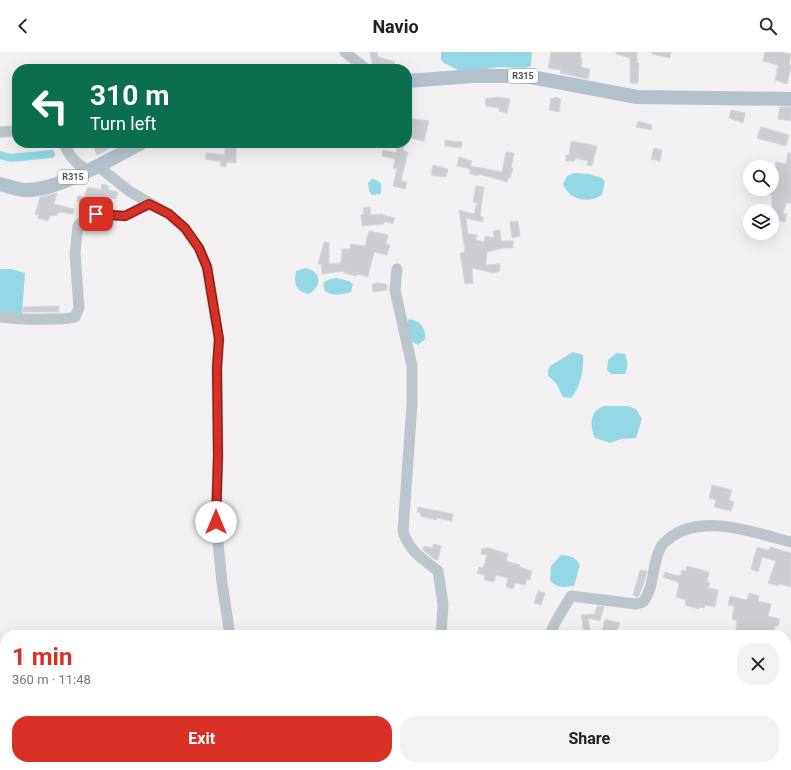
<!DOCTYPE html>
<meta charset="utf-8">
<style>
body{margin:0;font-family:Roboto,sans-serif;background:#f2f2f2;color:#202124;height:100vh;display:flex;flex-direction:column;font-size:15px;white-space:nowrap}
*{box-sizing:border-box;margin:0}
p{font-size:13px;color:#757577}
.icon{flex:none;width:22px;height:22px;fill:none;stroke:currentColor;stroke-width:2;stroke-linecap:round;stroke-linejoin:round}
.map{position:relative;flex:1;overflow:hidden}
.details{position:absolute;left:0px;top:578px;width:791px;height:140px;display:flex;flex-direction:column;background:#fff;border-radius:16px 16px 0 0;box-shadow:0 4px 16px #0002}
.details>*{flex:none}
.banner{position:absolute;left:12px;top:12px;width:400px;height:84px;border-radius:16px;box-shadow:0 4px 16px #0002;background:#0b6e4f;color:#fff;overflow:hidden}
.tools{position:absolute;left:743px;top:108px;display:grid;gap:8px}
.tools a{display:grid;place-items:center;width:36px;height:36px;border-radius:50%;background:#fff;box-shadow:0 4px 16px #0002;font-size:20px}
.pin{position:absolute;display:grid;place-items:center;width:34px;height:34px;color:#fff;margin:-17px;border-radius:8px;box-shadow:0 2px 6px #0006}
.me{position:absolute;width:44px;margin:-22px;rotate:0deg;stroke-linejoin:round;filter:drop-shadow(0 0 3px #0008)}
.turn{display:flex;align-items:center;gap:14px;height:84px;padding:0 12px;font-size:18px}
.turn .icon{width:52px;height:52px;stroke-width:2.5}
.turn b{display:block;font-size:28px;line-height:34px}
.round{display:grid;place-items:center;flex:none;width:42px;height:42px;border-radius:16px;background:#f2f2f2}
.summary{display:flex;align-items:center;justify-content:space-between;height:68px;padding:0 12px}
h1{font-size:24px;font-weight:700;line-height:30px;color:#d93025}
.cta{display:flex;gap:8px;margin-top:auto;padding:8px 12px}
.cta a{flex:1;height:46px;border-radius:16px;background:#d93025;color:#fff;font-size:16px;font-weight:700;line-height:46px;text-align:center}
.cta a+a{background:#f2f2f2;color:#202124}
header{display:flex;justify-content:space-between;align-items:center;height:52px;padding:0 12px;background:#fff;font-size:18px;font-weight:700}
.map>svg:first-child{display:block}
</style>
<header><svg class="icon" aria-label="back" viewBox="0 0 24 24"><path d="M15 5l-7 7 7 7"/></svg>Navio<svg class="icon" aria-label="search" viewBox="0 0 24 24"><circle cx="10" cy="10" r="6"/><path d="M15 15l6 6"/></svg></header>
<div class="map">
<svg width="791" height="718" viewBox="0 0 791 718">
<rect width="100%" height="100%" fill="#f2f0f0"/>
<path fill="#94d8e5" d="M441 0H532L531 14 525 16 499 15 479 18H458L444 11 441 8Z
M574 121 589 122 602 126 605 130 602 143C588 152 569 148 563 132L567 124Z
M372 127H374L381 131V142L372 143 369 139 368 131Z
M306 216C323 221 321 234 309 242 295 240 294 231 296 219Z
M0 217H11L25 221 22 262 0 260Z
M336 226 349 229 353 232 351 240C341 243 320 246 324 230L330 227Z
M409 267C420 269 426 275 425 287L418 293 409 288 407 271Z
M573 300 583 303C584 318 581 333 571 346L563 345 556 331 548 324V318L550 314Z
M616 301 625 302C628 309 628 315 625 322H611L607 318 608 308Z
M604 354H628L636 357 642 367 636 386 621 387 610 391 595 386C590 374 589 359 604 354Z
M561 503C570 504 575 504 580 513L574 534C563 535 557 537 550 528L551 514Z"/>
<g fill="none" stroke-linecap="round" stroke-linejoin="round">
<path stroke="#94d8e5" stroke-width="8" d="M0 103 11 106 51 102"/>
</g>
<path fill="#cbcdd2" stroke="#d5d7db" d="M370 0H377L378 5 395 10 393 17H373Z
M551 0H581L580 6H582L581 15 590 17 588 27 560 21 561 18 548 16Z
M616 0H637V11H639L638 31H630V6L616 2Z
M652 0H671L670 6 652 2Z
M765 0H780L791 2 789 13 791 14 787 32 775 28 778 13 763 9Z
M497 45 510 47 507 61 499 59V56L486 54 485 47Z
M555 45 561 47 559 60 549 58 551 46 554 47Z
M780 55H791V69L778 67Z
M731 58 745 61 743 71 729 66Z
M407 66 429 69 424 89 407 85Z
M638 69 652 73 651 78 636 75Z
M761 75 789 83 786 94 757 86Z
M445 88 462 90 461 96 445 94Z
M571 89 597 94 592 114 587 113 588 109 575 106V109H566V103H569Z
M92 91H120L97 103Z
M398 91H405L403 99 408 100 401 129 407 130 405 137 393 134 397 117 393 116 395 107 382 104 383 98 396 101Z
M225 95 236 96V111L227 110 226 115 220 114 221 110 205 107 206 101 225 103Z
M654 96 662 98 660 109 651 107Z
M506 100 514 101 511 115 513 116 510 126H508L507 130 479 122V124L470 122V117L457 114 459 105 472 109 470 114 502 120Z
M788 101H791V151H786L783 162H787L785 170 777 168 774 179H772V143L757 140V137H772V128L776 110 786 112Z
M433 113 448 117 446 125 431 123Z
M102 132 109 134 108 138 118 140 116 147 110 146 109 148 100 145 97 156 77 149 78 144 84 145 88 135 101 138Z
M476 134 484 135 480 164 484 166 482 170 466 166 468 182 477 183 476 188 484 190 485 184 494 186 493 179 500 178 501 189H513V196H503L487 200 486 213 500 212V219L494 221 472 216 473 231 465 232 460 201 465 200 459 158 474 162 477 151 473 150Z
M57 141 54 152 74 157 73 162 58 160V163L50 164 48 169 38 166 39 163 35 162 40 145Z
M370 155 371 163 383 162V163L395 166 393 172 384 169V172L362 174 361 163 364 162 363 156Z
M518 169 520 184 512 186 510 170Z
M369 179 388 183 386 192 390 193 387 203 374 200 368 225 357 222 356 224 344 221V219L322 222 321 212H318L324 190 329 191V212L341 211 342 197H350L351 192 365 194Z
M377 231 387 232V238L373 240 372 232Z
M59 254V260H23V255Z
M712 433 732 438 729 448 734 450 731 459 714 455 716 448 709 446Z
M418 455 453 462 452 469 437 466 436 468 420 464 421 461 417 460Z
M433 492 441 494 438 508 434 507 423 498 424 494 433 496Z
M486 495 508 502 506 509 520 513 519 515 532 519 530 528 527 527 525 533 515 531 513 537 506 535 508 526 496 523 494 530 484 528 485 523 477 521 479 515 483 516 487 503 481 502 482 496 486 497Z
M757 495 769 498 770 495 791 501V535L778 532V534L768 531 776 509 762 505 758 520 751 517Z
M687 514 709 520 707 530 710 531 708 536 718 538 715 555 705 553 704 556 699 555V557L685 553 686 548 676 545 679 531 663 525 665 520 678 524 681 523 682 518 686 519Z
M640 518 647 519 643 534 639 543 637 545 633 543Z
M538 539 545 541 541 553 534 551Z
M749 541 759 544 758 549 771 552 768 564 780 567 778 574H775L773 583H751L736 578 737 569 732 567 734 554 728 553 730 544 747 548Z
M597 554 604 555 600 569 588 566 590 577 588 583 584 582 581 563 595 562Z
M605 567 620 571 615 583 602 580Z"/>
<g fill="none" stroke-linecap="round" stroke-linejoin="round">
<path stroke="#bdc5cc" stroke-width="11" d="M345 0 366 17
M0 80 17 79
M63 91C71 105 74 111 88 118
M98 114 129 139 169 162 185 177 199 196 207 215 219 287 217 316 218 405 216 470 222 531 230 583
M397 217 395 238 412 314V351L403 480C410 500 422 506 438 519L443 552 441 583
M0 265C17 267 33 268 50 267 61 267 64 268 75 265L79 256 75 201 78 174 88 164 96 163 125 164 149 152
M550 583 555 571 571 544 636 552 643 550C656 533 651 510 662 493 664 490 668 488 671 485 704 461 755 481 791 490
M786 650H791
M265 713 266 718
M452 718 453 713
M768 718 769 713"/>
<path stroke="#b2c1cc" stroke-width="14" d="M407 29 473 24H526L637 45 791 47
M0 132C8 134 16 137 24 138 57 140 112 106 141 91"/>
</g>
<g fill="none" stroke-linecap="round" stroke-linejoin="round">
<g stroke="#8d1f18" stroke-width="10">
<path id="route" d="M96 162 125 164 149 152 169 162 185 176 199 196 207 215 219 287 217 316 218 404 216 470"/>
</g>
<use href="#route" stroke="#d93025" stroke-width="7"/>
</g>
<g text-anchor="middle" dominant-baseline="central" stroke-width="3" stroke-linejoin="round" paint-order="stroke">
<g fill="#fff" stroke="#80878d" stroke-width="1">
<rect x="508" y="17" width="30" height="14" rx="3"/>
<rect x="58" y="118" width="30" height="14" rx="3"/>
</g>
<g font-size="9" font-weight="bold" fill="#4a545c">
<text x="523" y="24">R315</text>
<text x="73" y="125">R315</text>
</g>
</g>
</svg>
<div class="tools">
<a><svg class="icon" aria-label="search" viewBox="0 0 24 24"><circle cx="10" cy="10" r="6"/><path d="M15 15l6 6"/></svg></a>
<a><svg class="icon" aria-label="layers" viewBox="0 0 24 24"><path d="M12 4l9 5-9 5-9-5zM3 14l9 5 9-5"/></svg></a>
</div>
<div class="pin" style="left:96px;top:162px;background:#d93025"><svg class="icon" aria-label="arrive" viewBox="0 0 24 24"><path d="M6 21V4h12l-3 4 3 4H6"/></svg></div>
<svg class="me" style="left:216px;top:470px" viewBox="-20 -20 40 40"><circle r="19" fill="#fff"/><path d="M0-13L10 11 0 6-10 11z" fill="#d93025"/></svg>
<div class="banner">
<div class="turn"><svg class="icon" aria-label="left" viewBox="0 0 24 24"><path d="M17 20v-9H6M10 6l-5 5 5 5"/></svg><div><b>310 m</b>Turn left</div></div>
</div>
<section class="details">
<div class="summary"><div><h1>1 min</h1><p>360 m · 11:48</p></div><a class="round"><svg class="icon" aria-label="close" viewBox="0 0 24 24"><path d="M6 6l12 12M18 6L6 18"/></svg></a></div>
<div class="cta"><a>Exit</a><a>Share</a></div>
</section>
</div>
